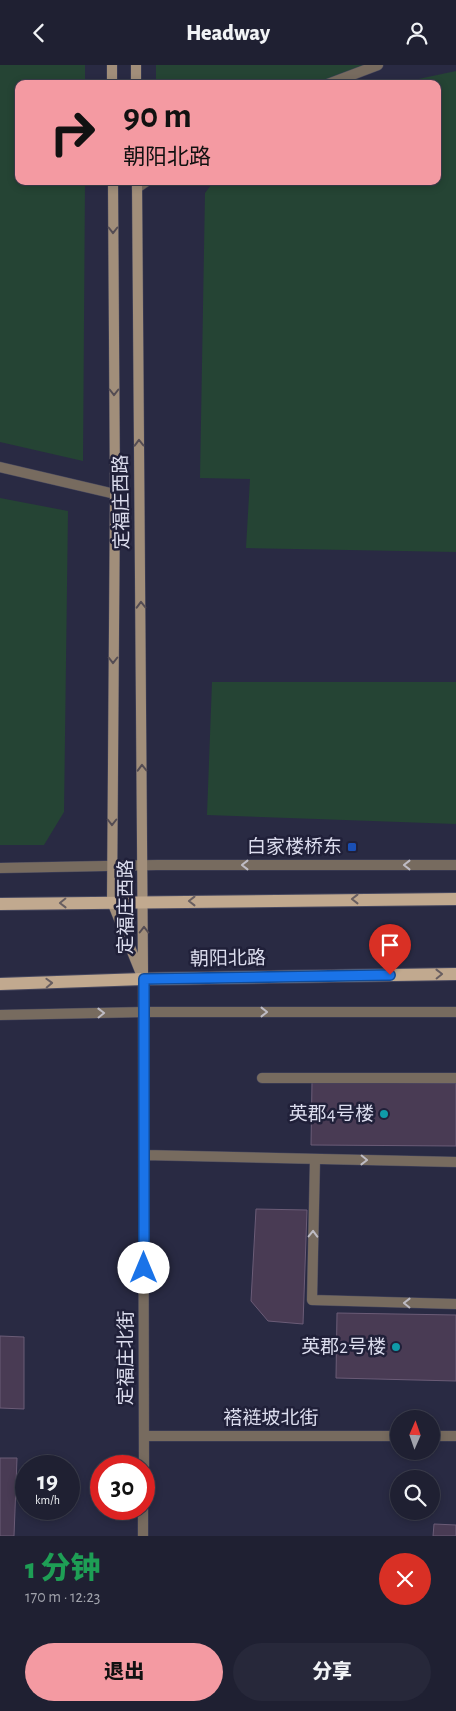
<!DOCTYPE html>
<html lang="zh">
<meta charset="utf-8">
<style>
body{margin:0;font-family:"Alegreya Sans","Noto Sans SC",sans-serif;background:#27283a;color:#f1f3f6;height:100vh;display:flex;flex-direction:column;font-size:19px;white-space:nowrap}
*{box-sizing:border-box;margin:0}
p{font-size:16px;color:#a1a3ac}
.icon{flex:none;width:28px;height:28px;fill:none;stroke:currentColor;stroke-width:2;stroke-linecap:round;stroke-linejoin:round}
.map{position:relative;height:1471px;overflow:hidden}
.panel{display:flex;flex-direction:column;background:#1f2032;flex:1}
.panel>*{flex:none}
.hud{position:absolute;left:15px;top:15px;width:426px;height:105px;border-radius:10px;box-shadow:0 2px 8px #0003,0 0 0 1px #3c3e4d;background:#f49aa2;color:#111;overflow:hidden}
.needle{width:32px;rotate:2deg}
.tools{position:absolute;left:390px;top:1345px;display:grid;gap:10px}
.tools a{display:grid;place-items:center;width:50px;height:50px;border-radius:50%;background:#1f2032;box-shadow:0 2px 8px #0003,0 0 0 1px #3c3e4d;font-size:25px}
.speed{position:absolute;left:15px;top:1390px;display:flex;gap:10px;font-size:25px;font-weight:700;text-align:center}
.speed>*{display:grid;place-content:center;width:65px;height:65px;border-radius:50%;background:#1f2032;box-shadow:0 2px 8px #0003,0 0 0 1px #3c3e4d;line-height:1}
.speed small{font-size:12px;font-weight:400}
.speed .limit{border:8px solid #d22;background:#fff;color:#111}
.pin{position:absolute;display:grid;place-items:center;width:42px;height:42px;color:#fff;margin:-51px -21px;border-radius:50% 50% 50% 0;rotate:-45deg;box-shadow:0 0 5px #0007}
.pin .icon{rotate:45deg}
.me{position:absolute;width:55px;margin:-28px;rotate:0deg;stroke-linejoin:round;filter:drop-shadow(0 0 4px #0008)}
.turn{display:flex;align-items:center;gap:18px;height:105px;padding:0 25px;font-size:22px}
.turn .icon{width:65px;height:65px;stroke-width:2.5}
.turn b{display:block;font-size:35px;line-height:42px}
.round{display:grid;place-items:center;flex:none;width:52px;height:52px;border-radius:26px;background:#27283a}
.head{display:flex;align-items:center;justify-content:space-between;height:85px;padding:0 25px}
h1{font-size:30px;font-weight:800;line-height:38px;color:#1e9e55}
.primary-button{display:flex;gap:10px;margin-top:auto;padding:10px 25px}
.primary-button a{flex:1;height:58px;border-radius:30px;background:#f49aa2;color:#111;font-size:20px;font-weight:800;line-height:58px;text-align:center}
.primary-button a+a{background:#27283a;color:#f1f3f6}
header{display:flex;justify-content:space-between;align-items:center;height:65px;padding:0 25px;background:#1f2032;font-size:22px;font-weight:800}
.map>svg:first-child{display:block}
</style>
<header><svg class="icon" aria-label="back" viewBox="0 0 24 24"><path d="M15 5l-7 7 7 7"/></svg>Headway<svg class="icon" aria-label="person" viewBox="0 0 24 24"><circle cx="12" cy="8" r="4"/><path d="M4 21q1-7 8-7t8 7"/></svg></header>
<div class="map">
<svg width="456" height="1471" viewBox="0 0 456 1471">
<rect width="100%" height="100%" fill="#292a43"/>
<path fill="#254434" d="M0 0H85V19H19V116H85L83 396 0 377Z
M156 0H378L328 19H156Z
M456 6V487L246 483 250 414 200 413 205 128 214 116H438V19H395Z
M0 433 68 446 64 747 44 780H0Z
M212 617H456V759L207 750Z"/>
<path fill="#493b54" stroke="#6b5c77" d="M312 1017 456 1018V1081L311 1080Z
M256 1144 307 1145 303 1259 268 1256 251 1236Z
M337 1248 456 1250V1316L336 1313Z
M0 1271 24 1272V1344L0 1343Z
M0 1393H17L14 1471H0Z
M434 1459 456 1460V1471H433Z"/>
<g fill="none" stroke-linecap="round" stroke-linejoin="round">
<g stroke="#46475e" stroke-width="11">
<path id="minor" d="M328 19 378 0
M137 123 147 116
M0 402 115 429
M143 914 144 1401
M262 1013H456
M144 1090 456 1097
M315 1094 312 1235 456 1239
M144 1371H399
M431 1371H456
M143 1471V1444"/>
</g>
<g stroke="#46475e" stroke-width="11">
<path id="tertiary" d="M0 803 157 800H456
M0 950 145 947H456"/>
</g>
<g stroke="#46475e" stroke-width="11">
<path id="secondary" d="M112 0V19
M136 0V19
M113 116 115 429 112 837 143 914
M137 116 143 908"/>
</g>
<g stroke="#46475e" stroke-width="14">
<path id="primary" d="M0 839 456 834
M0 919 143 914 456 909"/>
</g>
<use href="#minor" stroke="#776b5f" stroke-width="10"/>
<use href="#tertiary" stroke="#776b5f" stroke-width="10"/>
<use href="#secondary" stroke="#a18e7a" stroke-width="10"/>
<use href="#primary" stroke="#c1a98f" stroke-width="12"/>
</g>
<defs><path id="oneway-chevron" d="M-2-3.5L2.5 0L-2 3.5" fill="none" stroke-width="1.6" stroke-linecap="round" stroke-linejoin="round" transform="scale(1.25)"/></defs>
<g stroke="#544c53">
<use href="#oneway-chevron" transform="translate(113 165) rotate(90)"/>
<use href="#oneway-chevron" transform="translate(114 327) rotate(90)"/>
<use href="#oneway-chevron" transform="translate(139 378) rotate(-91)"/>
<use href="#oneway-chevron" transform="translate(141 540) rotate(-91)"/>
<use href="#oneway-chevron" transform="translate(113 595) rotate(90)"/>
<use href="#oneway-chevron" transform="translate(142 703) rotate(-91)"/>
<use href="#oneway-chevron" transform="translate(112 757) rotate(90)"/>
<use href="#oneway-chevron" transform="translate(144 865) rotate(-90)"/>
</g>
<g stroke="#bebbc3">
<use href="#oneway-chevron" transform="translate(245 800) rotate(180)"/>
<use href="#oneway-chevron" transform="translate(407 800) rotate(-180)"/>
<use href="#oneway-chevron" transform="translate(264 947)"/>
<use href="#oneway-chevron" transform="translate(101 948) rotate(-1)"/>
<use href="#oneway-chevron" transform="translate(364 1095) rotate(1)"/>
<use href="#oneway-chevron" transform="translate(313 1169) rotate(-89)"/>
<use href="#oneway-chevron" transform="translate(407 1238) rotate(-179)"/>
</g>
<g stroke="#685e60">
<use href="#oneway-chevron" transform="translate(355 834) rotate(180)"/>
<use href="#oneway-chevron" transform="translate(192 836) rotate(180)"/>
<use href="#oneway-chevron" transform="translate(63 838) rotate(179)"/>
<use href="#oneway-chevron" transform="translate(439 909) rotate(-1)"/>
<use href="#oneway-chevron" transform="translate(49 918) rotate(-2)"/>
</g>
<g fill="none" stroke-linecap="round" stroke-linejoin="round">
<g stroke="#114b97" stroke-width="12">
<path id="route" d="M144 1203V914L390 910"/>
</g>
<use href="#route" stroke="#1a73e8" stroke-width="9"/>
</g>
<rect fill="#1a4fb4" stroke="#202039" stroke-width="2" x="347" y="777" width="10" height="10" rx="2.5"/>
<g fill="#0f9aa8" stroke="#202039" stroke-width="2">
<circle cx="384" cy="1049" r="5"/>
<circle cx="396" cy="1282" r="5"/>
</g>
<g text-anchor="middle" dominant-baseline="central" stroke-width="5" stroke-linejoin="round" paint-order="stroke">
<g font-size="19" fill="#dcddee" stroke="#202039">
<text transform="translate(122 437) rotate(-91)">定福庄西路</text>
<text transform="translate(126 842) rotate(-90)">定福庄西路</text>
<text transform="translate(228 894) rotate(-1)">朝阳北路</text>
<text transform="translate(126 1293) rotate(-90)">定福庄北街</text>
<text x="271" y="1353">褡裢坡北街</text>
</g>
<g font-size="19" fill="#dcddee" stroke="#202039" text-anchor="end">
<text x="342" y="782">白家楼桥东</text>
<text x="374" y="1049">英郡4号楼</text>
<text x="386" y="1282">英郡2号楼</text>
</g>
</g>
</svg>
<div class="tools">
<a><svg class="needle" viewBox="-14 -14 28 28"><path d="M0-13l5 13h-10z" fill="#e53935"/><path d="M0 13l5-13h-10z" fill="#a1a3ac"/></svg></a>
<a><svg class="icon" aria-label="search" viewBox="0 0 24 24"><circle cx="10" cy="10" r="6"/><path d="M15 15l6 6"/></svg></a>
</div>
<div class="speed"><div>19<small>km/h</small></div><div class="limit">30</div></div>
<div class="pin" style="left:390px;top:910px;background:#d93025"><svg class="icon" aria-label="arrive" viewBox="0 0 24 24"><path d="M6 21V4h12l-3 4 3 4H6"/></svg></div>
<svg class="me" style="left:144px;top:1203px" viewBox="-20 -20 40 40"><circle r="19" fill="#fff"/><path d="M0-13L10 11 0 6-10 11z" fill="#1a73e8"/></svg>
<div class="hud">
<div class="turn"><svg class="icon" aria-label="right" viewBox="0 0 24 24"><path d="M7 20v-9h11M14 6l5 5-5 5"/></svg><div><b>90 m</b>朝阳北路</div></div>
</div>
</div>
<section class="panel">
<div class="head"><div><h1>1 分钟</h1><p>170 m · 12:23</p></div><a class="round" style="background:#d93025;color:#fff"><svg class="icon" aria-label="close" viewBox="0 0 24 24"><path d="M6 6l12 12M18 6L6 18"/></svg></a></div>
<div class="primary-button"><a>退出</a><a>分享</a></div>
</section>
